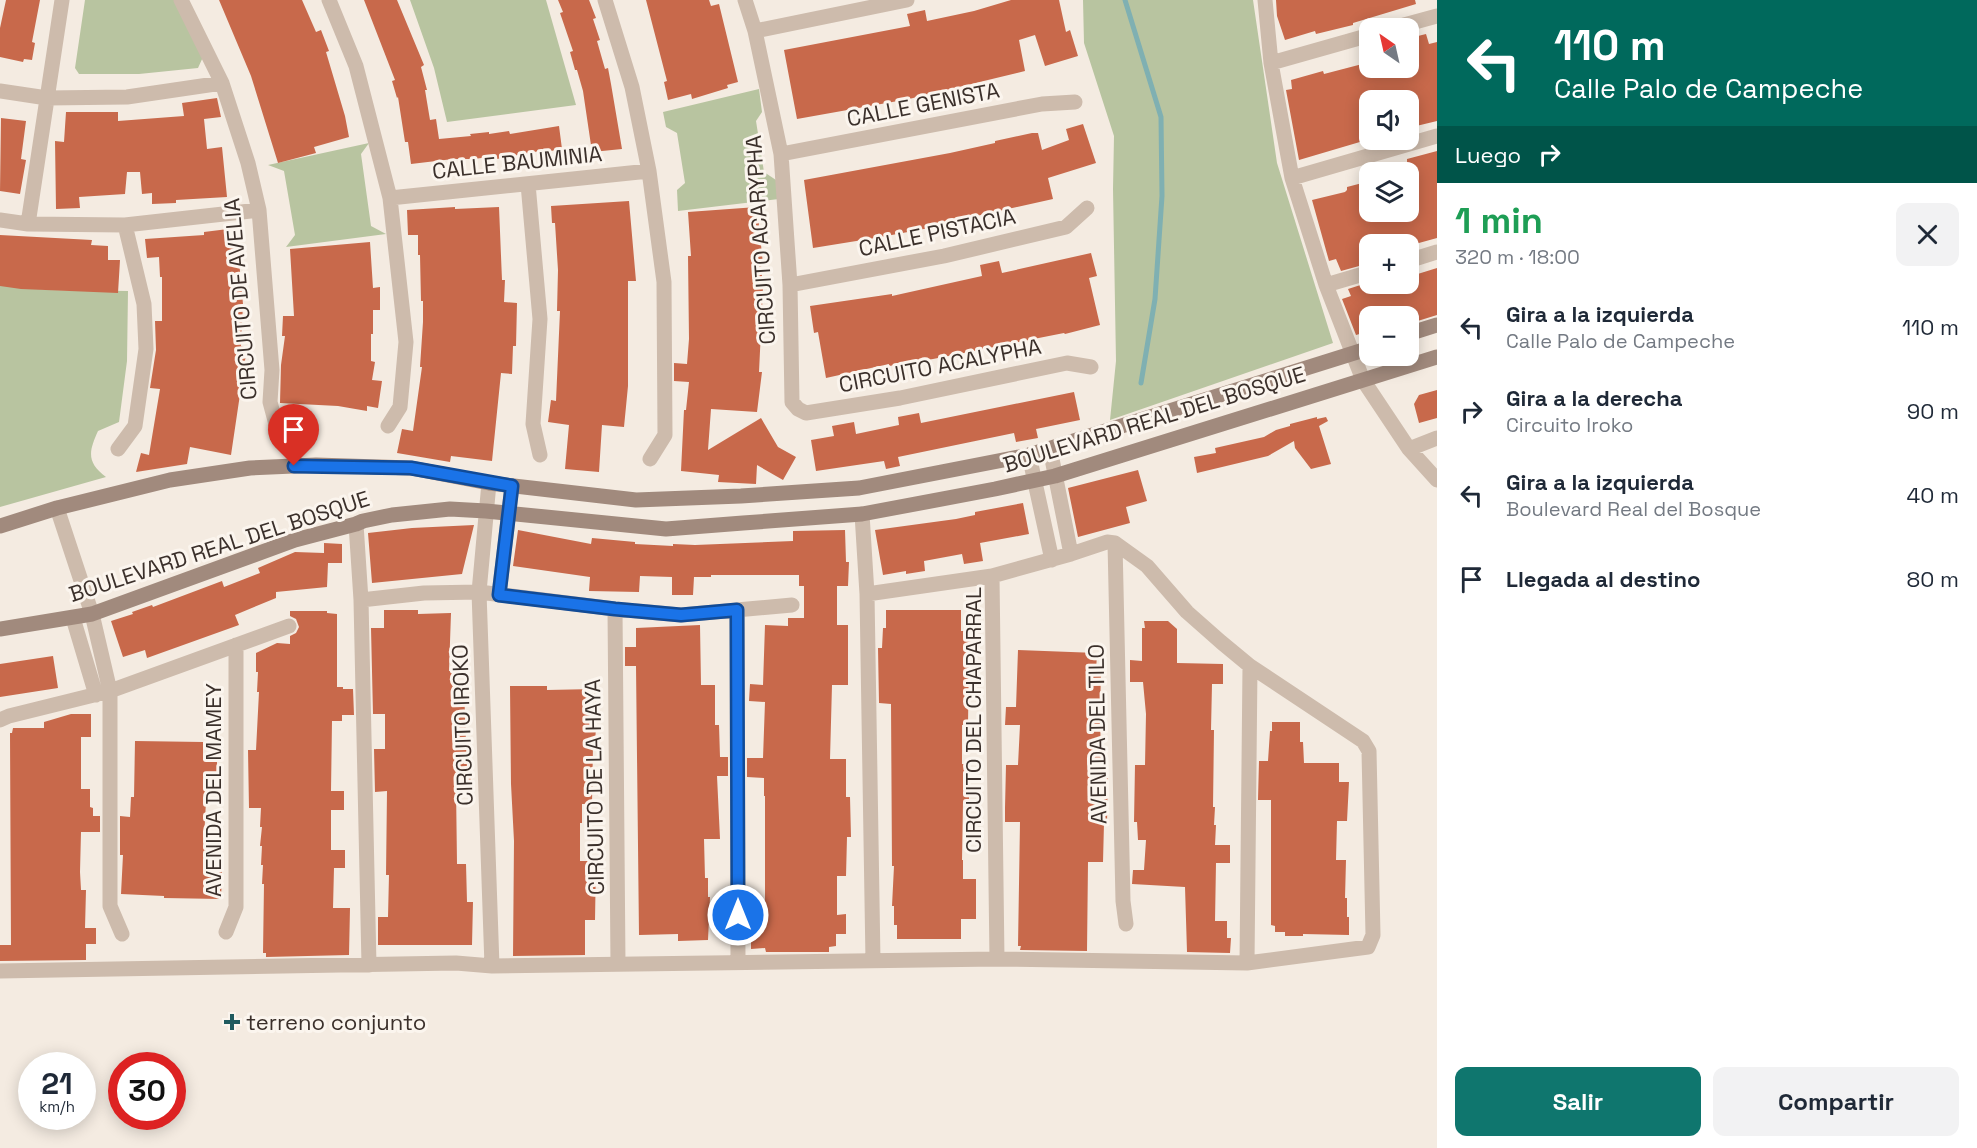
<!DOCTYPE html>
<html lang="es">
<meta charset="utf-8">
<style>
body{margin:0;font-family:"Space Grotesk",sans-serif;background:#f2f2f3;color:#1f2937;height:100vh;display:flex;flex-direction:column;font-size:22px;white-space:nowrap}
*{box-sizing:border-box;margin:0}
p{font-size:20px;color:#747a83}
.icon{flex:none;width:33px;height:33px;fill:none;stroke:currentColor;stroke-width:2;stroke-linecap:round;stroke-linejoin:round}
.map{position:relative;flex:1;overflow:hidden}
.details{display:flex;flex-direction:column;background:#fff;width:540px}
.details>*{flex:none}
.hud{background:#00695c;color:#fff;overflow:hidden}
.needle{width:39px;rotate:326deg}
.fabs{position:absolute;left:1359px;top:18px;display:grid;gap:12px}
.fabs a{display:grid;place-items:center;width:60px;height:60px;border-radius:12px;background:#fff;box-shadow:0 3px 15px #0003;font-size:30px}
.speed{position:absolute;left:18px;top:1052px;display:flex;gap:12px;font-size:30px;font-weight:700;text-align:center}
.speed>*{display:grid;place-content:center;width:78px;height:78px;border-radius:50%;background:#fff;box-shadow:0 3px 15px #0003;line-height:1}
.speed small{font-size:15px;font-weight:400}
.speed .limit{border:9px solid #d22;background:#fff;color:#111}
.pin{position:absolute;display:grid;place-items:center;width:51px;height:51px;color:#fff;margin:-62px -26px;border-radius:50% 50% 50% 0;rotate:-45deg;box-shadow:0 0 6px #0007}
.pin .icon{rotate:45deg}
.me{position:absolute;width:66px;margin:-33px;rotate:0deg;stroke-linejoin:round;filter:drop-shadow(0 0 4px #0008)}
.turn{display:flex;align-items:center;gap:21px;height:126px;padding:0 18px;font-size:27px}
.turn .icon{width:78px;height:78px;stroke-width:2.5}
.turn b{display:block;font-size:42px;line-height:51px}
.then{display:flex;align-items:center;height:57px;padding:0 18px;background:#0003;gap:12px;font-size:22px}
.round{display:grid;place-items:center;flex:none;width:63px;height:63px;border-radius:12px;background:#f2f2f3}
.summary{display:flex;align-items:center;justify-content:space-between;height:102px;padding:0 18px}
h1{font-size:36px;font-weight:800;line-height:45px;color:#1e9e55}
.action{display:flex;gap:12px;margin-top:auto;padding:12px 18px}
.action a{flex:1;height:69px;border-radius:12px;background:#0f766e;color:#fff;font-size:24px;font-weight:800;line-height:69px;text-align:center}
.action a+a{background:#f2f2f3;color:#1f2937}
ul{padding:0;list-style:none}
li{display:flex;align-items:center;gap:18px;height:84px;padding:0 18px}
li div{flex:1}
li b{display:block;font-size:22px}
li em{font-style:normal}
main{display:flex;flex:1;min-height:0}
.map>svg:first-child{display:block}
</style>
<main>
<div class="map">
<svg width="1437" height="1148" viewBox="0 0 1437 1148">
<rect width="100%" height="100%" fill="#f4ebe1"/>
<path fill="#b8c4a0" d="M85 0H175L203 57 198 68 139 74H79L75 68Z
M410 0H546L576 105 447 122 434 68Z
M1083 0H1253L1277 163 1333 343 1110 420 1116 361 1113 189 1114 136 1084 43Z
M759 89 762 112 756 121 764 172 776 180 779 199 678 211 677 190 685 183 677 133 666 127 663 112Z
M369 143 361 154 371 226 386 234 286 247 295 235 284 171 268 165Z
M0 285 49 290 128 291 127 361 119 422 98 431C89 451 86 462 106 477L0 507Z"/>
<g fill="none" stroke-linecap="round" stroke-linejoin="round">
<path stroke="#7fb0b2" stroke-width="5" d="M1125 0 1161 117 1162 196 1155 299 1141 383"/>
</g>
<path fill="#c8694b" d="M6 0H40L32 42 35 43 32 60 24 59 23 62 0 57V28Z
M219 0H302L316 32 321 30 329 51 326 52 345 116 349 137 314 147 316 153 278 163 251 76Z
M364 0H397L424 65 421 67 427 90H425L430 120 436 119 439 139 471 136 470 134 489 132V134L509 131 510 134 559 126 562 149 545 152V150L497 159 496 156 474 159H453L411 164 408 142H405L398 97 397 98 392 81 395 80Z
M558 0H589L596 18 593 19 600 40 597 41 605 69 608 68 611 84 622 149 592 152 583 91 577 70H575L570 52 573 51 560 13 563 12Z
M646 0H709L711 6 719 4 738 82 727 85 728 88 692 99 691 94 668 100 664 82 667 81Z
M1011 0H1059L1066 32 1070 30 1078 56 1045 66 1035 35 1019 40 1025 71 909 99 797 119 784 50 910 26 907 14 925 10 927 21 974 11Z
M1276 0H1415L1416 4 1353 23V25L1316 34 1315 31 1285 40 1277 16Z
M1426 34 1429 44 1437 42V121L1408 128V100H1370V139L1299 160 1286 90 1292 89 1291 80 1323 71 1324 74 1370 62V68H1408V50L1413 49 1410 38Z
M217 98 221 117 204 119 207 149 222 147 227 197 176 200V203L152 204V193L142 194 140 172H127L125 194 79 197 80 208 56 209 55 141 64 142 66 112H118V121L184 116 182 103Z
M1 118 26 121 21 159 26 160 20 194 0 191Z
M1083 124 1096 163 1048 178 1053 199 967 218V221L881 237 813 248 804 180 950 153 995 143V141L1032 133H1038L1042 150 1069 140 1066 129Z
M1437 151V238L1408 246V239L1388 244H1370V263L1341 271 1336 259 1329 261 1312 200 1345 192 1347 190V187L1370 181V212H1408L1407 159Z
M629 201 636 281H628V386L624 427 602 425 599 472 565 469 569 425 548 422 551 400 556 401 560 311H557L558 270 555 223H552L551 206Z
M455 207V209L499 207 502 280H505L504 302 517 303 516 346H513L512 374 501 373 492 461 451 456 450 462 397 453 402 429 413 431 422 367H420L423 322V301H421L420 255H418V235H408L407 210Z
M757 207 763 264H761L763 288 759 372H762L757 412 711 409 708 450 761 418 778 447 796 457 783 480 757 465 756 484 718 482 719 475 681 471 684 410H686L689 382 674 381V363L687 364 689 339 688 256H691L688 212Z
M236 228 243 304 241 346 247 347 231 455 190 447 187 464 136 472 141 453 149 455 160 389 150 388 156 350 155 321H162V277H160L159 257 147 258 145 239 204 235V232Z
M0 235 92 240 91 245 108 246V260H120L118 293 21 289 0 286Z
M370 242 373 288 380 287V310H373V334H371V361L375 362 372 380 382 381 378 408 367 406V411L338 406 280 403 281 365 285 336H282L283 316H294L290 249Z
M1091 253 1097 276 1089 278 1100 325 1065 334 1064 333 933 359 889 366V364L826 378 818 332 814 333 810 306 892 294V296L982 276 980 265 999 261 1002 273Z
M1437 268V315L1408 324V316H1370V331L1356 335 1342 299 1351 296 1348 289 1370 282V289L1387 284H1408V277Z
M1437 390V418L1419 423 1414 404 1419 395Z
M1074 392 1080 420 1036 429 1038 438 1016 442 1014 433 898 457 900 466 886 469 884 461 816 471 811 440 834 436 832 426 854 422 856 434 899 425 898 417 919 413 921 423Z
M1317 417V419L1326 417 1328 421 1319 426 1331 464 1311 469 1295 448 1294 441 1268 456 1197 473 1194 457 1216 453 1215 448 1264 437 1276 430 1290 426V424Z
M1138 470 1147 501 1126 507 1130 523 1078 537 1068 488Z
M1023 503 1029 534 980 543 983 561 964 564 962 554 924 561 925 571 906 574V571L883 575 875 530 956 519 975 515V512Z
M474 525 462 574 372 583 368 533 412 528Z
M518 530 591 544 592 538 635 542V544L673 546V544L695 545 793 541V531L845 530 846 562H849L848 586H837V625H848V685H832L830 759H846V797H850L851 837H847L846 876H837V915L846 914V934H836V946L829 947V952H766L765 948 751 949V915L765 914V796H764V778L747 777V758H763L765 702 749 701 750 684 763 685 765 625 788 626V618H804V586H799V575H711V577H694L693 595H672V577L640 576 639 592 589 591 590 577 513 566Z
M324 543 342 544V563H328L327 587 276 592V598L235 615 239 625 147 658 145 650 123 657 111 621 133 614 132 612 152 605 153 607 222 581 224 587 260 573 258 568 295 552 324 553Z
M384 610H418V614L451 613 449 671H453V689H464L467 767H470L471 787H456L457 864H466L467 902H473L472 945H378V917H388L389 875H386L387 791 375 792 374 749H385V714H373L371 628H384Z
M886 610H961V631H971L972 649H969L968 725H962V764H965L966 783H969V802H963L962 860H963V879H976V919H961V939H897V925H894V906H892L894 866H892L891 704 879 703 878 648H882L883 628H886Z
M290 611H327V613L337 614V687H343V689H353L354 715H342V721H332L331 791H344V810H331V850H345V868H334L333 908H350L349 955 266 957V953H263L264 884H262L263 865H261L262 846H260L262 827H260L261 808H249L248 750H256L259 692H257L258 672H256V653L277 643 290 644V636L296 633 299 627 296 619 290 616Z
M1144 621H1168L1177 629V663L1223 664V684H1212L1211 730H1214L1213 807H1215L1214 825H1216L1215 845H1230V863H1216L1215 921H1227V938H1231L1230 953 1187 952 1185 887 1132 884 1133 870H1144L1146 840H1138L1137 822H1134L1135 765H1145L1146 714 1143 682H1130V660L1142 661V628H1145Z
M700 625 701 685H715V725H719L720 757H728V776H717L720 839H704L705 878H708V897H710L708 940 678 941V934L639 935 636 666H625V647H636V628Z
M1018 650 1097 653 1096 672 1101 673 1100 710 1101 767H1108L1107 823H1104L1103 862H1088L1087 951 1020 950 1021 946H1018L1020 822H1005V808L1006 765H1018L1020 725H1005L1006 707H1016Z
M53 656 58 688 0 697V664Z
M510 686H547V690L595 689 596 726 595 745H593L592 804H582V823H580V861H596L595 920H585V955L513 956 514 841 511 784Z
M71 714H91V737H81V789H90V807L93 808V816H100V832H81L80 872 81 890H86L85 928H96V944H86V960L0 961V945H11L10 733H12L13 728H44V722Z
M1272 722H1300V742H1303L1304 763H1339V782H1349L1347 821H1337L1336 860H1346L1345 898H1347V917H1349V935L1303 934V936H1285V932H1275V926L1271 925V800H1258L1259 761H1268L1270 731H1272Z
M135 741 203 742V760H217V781H207L204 840H219L218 859H221L222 875 221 899 164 898V896L121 894 123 855H120V816L130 817 131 797H134Z"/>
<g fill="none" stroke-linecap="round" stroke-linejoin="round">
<path stroke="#cdbbac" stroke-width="15" d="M181 0 222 83 248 163 259 210 272 370 270 402 277 428
M329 0 356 66 390 198 406 342 400 407 388 426
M605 0 632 87 649 171 664 282 665 435 650 459
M745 0 755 31 781 154 790 285 792 402 798 409 806 413 900 398 1067 363 1091 367
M1265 0 1271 63 1292 178 1326 285 1363 380 1409 449 1437 480
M1393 28 1437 16
M755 31 907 0
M1271 63 1370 35
M0 91 47 98 127 97 222 83
M781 154 1042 104 1075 102
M1292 178 1437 136
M528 184 540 319 533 424 540 455
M390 198 649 171
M0 220 28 224 125 225 259 210
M28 224 62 0
M1408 261 1437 252
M790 285 944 256 1066 227 1087 208
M1326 285 1370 272
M118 449 135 426 146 349 144 304 125 225
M1050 449 1071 554
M1409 449 1437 438
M1029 455 1052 560
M489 483 479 592 492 966
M57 508 92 614 110 691V906L122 934
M862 514 867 594 873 961
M356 524 361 600 369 965
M1115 543 1123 901 1126 924
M992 576 997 959
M499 595 512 486
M361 600 424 593 479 592 615 609 681 615 792 605
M615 609 618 964
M737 610 738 962
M73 618 96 695
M0 720 9 716 110 691 289 626
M226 932 236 907V645
M1247 963 1250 666
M0 971 456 963 492 966 997 959 1247 963 1368 947 1373 935 1369 751 1363 741 1250 666 1221 642 1187 612 1147 566 1115 543 1107 542 1071 554 992 576 867 594"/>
<path stroke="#a18a7d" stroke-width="15" d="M1408 334 1437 325
M0 526 57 508 170 480 250 468 316 465 411 468 489 483 636 500 741 496 859 488 1029 455 1370 348
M0 629 92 614 295 540 356 524 363 521 392 515 450 509 486 511 666 529 743 523 862 514 995 489 1055 476 1437 357"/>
</g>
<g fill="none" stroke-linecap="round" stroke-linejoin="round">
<g stroke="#114b97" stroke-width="15">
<path id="route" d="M294 466 411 468 512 486 499 595 615 609 681 615 737 610 738 915"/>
</g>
<use href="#route" stroke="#1a73e8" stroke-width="10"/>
</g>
<path fill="#1f5a5e" stroke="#fbf5ee" stroke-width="2" d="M229 1013h6v6h6v6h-6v6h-6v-6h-6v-6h6z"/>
<g text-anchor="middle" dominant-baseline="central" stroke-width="6" stroke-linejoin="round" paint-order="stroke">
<g font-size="22" fill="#3b302b" stroke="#fbf5ee">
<text transform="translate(923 104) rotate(-11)">CALLE GENISTA</text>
<text transform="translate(517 162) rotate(-6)">CALLE BAUMINIA</text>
<text transform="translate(937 232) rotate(-12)">CALLE PISTACIA</text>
<text transform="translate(760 240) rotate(-94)">CIRCUITO ACARYPHA</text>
<text transform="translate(240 299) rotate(-95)">CIRCUITO DE AVELIA</text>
<text transform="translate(940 365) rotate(-11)">CIRCUITO ACALYPHA</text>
<text transform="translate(1154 419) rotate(-17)">BOULEVARD REAL DEL BOSQUE</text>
<text transform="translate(219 546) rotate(-18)">BOULEVARD REAL DEL BOSQUE</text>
<text transform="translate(973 720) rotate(-90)">CIRCUITO DEL CHAPARRAL</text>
<text transform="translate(462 725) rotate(-92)">CIRCUITO IROKO</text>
<text transform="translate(1097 734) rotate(-91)">AVENIDA DEL TILO</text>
<text transform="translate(594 787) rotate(-91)">CIRCUITO DE LA HAYA</text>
<text transform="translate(213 790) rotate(-90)">AVENIDA DEL MAMEY</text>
</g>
<g font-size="22" fill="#3b302b" stroke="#fbf5ee" text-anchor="start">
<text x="246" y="1022">terreno conjunto</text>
</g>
</g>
</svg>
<div class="fabs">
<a><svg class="needle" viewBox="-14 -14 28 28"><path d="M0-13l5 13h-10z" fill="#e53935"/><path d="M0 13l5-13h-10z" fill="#747a83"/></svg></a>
<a><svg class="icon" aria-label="sound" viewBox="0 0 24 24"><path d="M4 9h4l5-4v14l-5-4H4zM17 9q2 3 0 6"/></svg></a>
<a><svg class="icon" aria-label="layers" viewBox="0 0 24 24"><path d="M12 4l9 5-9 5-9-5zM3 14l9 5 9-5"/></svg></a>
<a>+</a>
<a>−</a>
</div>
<div class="speed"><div>21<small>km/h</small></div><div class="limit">30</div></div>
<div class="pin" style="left:294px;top:466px;background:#d93025"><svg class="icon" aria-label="arrive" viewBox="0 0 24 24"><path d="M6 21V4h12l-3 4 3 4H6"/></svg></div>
<svg class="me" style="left:738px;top:915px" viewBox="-20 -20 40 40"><circle r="17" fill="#1a73e8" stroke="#fff" stroke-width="3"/><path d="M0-11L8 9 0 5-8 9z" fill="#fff"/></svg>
</div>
<section class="details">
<div class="hud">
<div class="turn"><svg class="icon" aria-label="left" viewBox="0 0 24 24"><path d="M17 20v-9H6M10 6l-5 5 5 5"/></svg><div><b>110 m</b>Calle Palo de Campeche</div></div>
<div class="then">Luego<svg class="icon" aria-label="right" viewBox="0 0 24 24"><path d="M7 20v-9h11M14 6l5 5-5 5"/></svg></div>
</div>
<div class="summary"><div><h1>1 min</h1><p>320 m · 18:00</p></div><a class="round"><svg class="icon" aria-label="close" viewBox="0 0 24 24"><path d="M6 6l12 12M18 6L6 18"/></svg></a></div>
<ul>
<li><svg class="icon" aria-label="left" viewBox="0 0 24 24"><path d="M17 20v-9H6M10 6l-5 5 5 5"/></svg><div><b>Gira a la izquierda</b><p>Calle Palo de Campeche</p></div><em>110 m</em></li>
<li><svg class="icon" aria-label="right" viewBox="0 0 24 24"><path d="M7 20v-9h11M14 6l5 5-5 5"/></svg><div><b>Gira a la derecha</b><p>Circuito Iroko</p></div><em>90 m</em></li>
<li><svg class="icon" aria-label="left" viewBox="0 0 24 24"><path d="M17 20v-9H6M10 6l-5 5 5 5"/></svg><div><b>Gira a la izquierda</b><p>Boulevard Real del Bosque</p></div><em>40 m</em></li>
<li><svg class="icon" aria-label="arrive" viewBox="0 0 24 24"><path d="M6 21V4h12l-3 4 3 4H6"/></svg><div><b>Llegada al destino</b></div><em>80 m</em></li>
</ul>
<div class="action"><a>Salir</a><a>Compartir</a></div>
</section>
</main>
